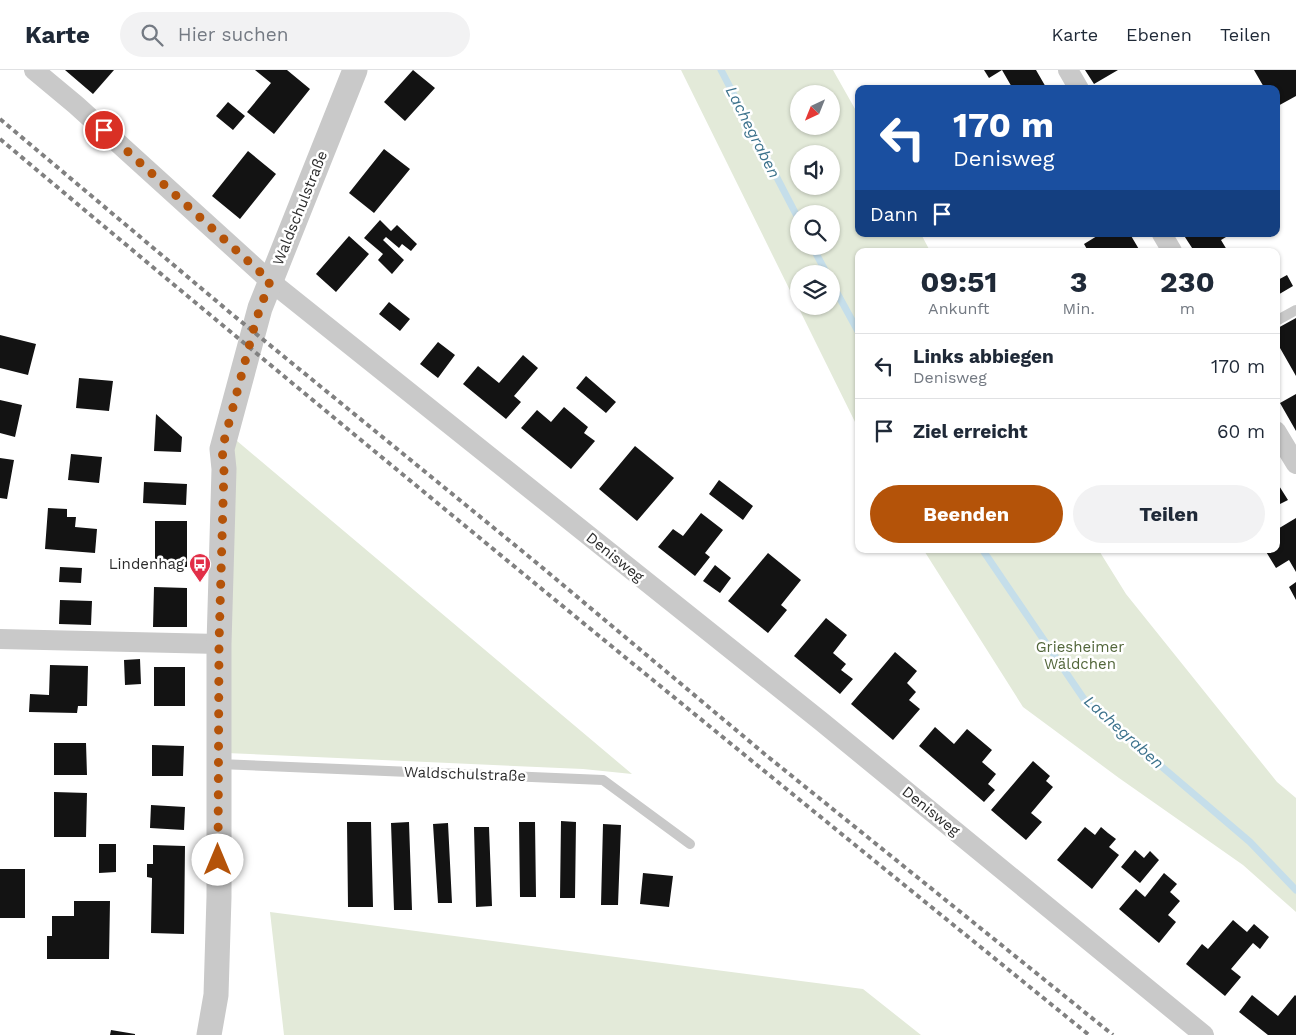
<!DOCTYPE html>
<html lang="de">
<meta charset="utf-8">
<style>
body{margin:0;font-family:"Work Sans",sans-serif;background:#f2f2f3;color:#1f2937;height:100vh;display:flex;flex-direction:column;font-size:19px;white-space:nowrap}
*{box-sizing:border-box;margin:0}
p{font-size:16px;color:#747a83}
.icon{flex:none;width:28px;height:28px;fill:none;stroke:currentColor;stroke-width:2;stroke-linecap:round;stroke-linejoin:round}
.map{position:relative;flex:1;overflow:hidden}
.panel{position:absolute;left:855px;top:178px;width:425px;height:305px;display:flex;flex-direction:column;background:#fff;border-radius:10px;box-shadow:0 1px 4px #0004}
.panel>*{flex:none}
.guide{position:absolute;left:855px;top:15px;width:425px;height:152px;border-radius:10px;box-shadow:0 1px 4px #0004;background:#1a4fa0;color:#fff;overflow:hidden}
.needle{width:32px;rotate:223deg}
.fabs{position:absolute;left:790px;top:15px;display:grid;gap:10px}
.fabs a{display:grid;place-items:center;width:50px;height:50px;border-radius:50%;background:#fff;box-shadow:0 1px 4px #0004;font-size:25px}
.pin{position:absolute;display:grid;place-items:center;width:42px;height:42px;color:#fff;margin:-21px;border:2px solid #fff;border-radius:50%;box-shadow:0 1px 5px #0007}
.me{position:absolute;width:55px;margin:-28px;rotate:0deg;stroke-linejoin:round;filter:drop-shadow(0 0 4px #0008)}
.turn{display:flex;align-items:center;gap:18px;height:105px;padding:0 15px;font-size:22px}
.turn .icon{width:65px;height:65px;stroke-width:2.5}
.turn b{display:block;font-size:35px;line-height:42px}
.then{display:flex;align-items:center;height:48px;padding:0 15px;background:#0003;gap:10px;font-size:19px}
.eta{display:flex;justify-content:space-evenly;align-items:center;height:85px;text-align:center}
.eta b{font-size:30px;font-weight:700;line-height:35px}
.action{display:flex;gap:10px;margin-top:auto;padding:10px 15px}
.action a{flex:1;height:58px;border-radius:30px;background:#b45309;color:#fff;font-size:20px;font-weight:700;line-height:58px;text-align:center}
.action a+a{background:#f2f2f3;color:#1f2937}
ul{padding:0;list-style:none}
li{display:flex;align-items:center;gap:15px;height:65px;padding:0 15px;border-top:1px solid #e0e1e3}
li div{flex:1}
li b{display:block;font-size:19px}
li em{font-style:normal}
header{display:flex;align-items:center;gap:30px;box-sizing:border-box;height:70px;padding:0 25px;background:#fff;border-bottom:1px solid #e0e1e3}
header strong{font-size:24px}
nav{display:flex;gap:28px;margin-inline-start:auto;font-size:18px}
.search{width:350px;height:45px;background:#f2f2f3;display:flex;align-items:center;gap:12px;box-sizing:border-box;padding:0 18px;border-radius:28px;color:#747a83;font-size:19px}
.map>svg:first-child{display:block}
</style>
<header>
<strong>Karte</strong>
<div class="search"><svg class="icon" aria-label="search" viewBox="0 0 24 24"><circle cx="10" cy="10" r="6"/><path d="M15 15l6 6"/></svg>Hier suchen</div>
<nav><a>Karte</a><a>Ebenen</a><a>Teilen</a></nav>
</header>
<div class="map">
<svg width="1296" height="965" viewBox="0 0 1296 965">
<rect width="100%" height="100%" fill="#fff"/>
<path fill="#e3ead9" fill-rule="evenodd" d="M681 0H833L859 46V164H921L930 181H859V360ZM799 24H831V56H799ZM799 84H831V116H799ZM799 144H831V176H799ZM799 204H831V236H799Z
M230 365 632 704 583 699 226 683Z
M923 479H1098L1126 524 1277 712 1296 728V842L1243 795 1119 708 1023 637Z
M270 842 863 919 921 965H284Z"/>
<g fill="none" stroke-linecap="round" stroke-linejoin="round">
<path stroke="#c5deea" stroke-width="7" d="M721 0 799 150
M812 176 827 204
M831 212 859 263
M982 479 1086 632 1250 772 1296 820"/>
</g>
<path fill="#131313" d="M65 0H114L93 24Z
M255 0H287L310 19 274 64 247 42 271 13Z
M413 0 435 18 405 51 384 32Z
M984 0H1036L1047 19H1013L1002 0 989 8Z
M1085 0H1118L1094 14Z
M1254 0H1296V26L1276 37V19H1265Z
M228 32 245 46 233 60 216 46Z
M384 79 410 99 374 143 349 123Z
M248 81 276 104 240 149 212 126Z
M380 150 391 161 397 155 417 174 411 181 402 174 399 178 386 167 383 170 404 190 392 204 378 190 383 184 364 168Z
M1096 164H1130L1140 181H1088L1084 174 1097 166Z
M1183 164H1231L1221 170 1227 180 1224 181H1194Z
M349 166 369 184 336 222 316 204Z
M1287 205 1293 216 1276 226V211Z
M389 232 410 249 400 261 379 244Z
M1296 248V306L1276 271V259Z
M0 265 36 274 28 305 0 298Z
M438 272 455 285 438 308 420 294Z
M523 285 538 298 514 326 521 332 506 349 463 314 478 296 499 313Z
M586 306 616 332 606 343 576 318Z
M79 308 113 311 109 341 76 338Z
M1296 324V361L1280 333Z
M0 330 22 335 15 367 0 363Z
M564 337 588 357 584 363 595 371 571 399 521 358 537 340 551 352Z
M156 344 182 367 181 382 154 381Z
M635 376 674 408 637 451 599 419Z
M71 384 102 387 99 413 68 410Z
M0 388 14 390 7 429 0 428Z
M719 410 753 436 743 450 709 424Z
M1276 411 1288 430 1276 436Z
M144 412 187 414 186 435 143 433Z
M48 438 67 439V447H76L75 457 97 459 95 483 45 479Z
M701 443 723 460 705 483 710 487 695 506 658 477 673 459 683 466Z
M1296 448V502L1289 490 1276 498 1265 480 1276 479V473L1278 472 1276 469V460Z
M155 451H187V497L155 496Z
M768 483 801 510 781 535 787 540 768 563 728 531Z
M715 495 731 508 720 523 703 511Z
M60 497 82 498 81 513 59 512Z
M1296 512V530L1289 517Z
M154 517 187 518V557H153Z
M60 530 92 531 91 555 59 554Z
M826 548 847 565 833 583 846 594 841 600 853 609 840 624 794 586Z
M895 582 917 601 907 613 916 622 909 630 920 639 893 670 851 634Z
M140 589 141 614 125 615 124 590Z
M50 595 88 596 87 636H78L77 643 29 642 30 624 49 625Z
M154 597H185V636H154Z
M935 657 954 674 967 659 992 680 982 692 996 704 988 714 995 720 984 732 919 676Z
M54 673H86L87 705H54Z
M152 675 184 676 183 706H152Z
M1033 691 1050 706 1046 711 1053 717 1031 743 1042 752 1026 770 991 740Z
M54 722 87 723 86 767H54Z
M151 735 185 737 184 760 150 758Z
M561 751 576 752 575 828H560Z
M347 752H371L373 837H348Z
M409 752 412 840H394L391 753Z
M519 752H535L536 827H520Z
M448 753 452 833H438L433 754Z
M603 754 621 755 618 835H601Z
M474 757H489L492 836 476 837Z
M1085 757 1095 765 1101 757 1108 763 1116 769 1109 777 1119 785 1092 819 1057 790Z
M99 774H116V802L99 803Z
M153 775 185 776 184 864 151 863 152 808 147 807V794H153Z
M1135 780 1144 788 1150 781 1159 790 1140 813 1121 797Z
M0 799H25V848H0Z
M643 803 673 806 669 837 640 834Z
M1164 803 1177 814 1170 822 1180 831 1168 845 1176 852 1159 873 1119 839 1136 819 1145 827Z
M74 831H110L109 889H47V866H52V846H74Z
M1233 850 1247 862 1254 854 1269 867 1260 879 1253 873 1231 899 1241 907 1225 926 1186 894 1202 874 1208 879Z
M1252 925 1278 946 1295 925 1296 926V965H1268L1239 942Z
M111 960 135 964V965H110Z"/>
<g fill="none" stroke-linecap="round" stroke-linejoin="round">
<path stroke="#c9c9c9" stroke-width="10" d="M1276 251 1296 240
M219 694 603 710 690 774"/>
<path stroke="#c9c9c9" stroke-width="20" d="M34 0 76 35 270 211 822 652 1204 965
M1068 0 1079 19
M1162 164 1172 181
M1276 361 1296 394
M0 569 219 574"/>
<path stroke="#c9c9c9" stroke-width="25" d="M209 965 216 925 219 827V574L224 399 222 379 260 238 355 0"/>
<path stroke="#818181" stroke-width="4" stroke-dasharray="5 4" stroke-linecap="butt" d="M0 49 233 245 538 494 767 686 1113 965
M0 69C360 372 724 669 1089 965"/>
</g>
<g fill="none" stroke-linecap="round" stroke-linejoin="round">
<path stroke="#b45309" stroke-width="9" stroke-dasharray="0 16.2" d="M104 60 270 211 256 250 222 379 224 399 219 574 218 790"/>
</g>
<defs>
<g id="bus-pin" transform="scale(1.125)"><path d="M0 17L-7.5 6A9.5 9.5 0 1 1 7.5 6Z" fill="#e22f48" stroke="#fff"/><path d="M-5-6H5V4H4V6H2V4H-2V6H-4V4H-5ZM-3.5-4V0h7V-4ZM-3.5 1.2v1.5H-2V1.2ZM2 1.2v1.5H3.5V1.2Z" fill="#fff"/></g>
</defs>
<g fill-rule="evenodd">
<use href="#bus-pin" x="200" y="494"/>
</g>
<g text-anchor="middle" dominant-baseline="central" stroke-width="5" stroke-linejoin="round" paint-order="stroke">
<g font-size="15" fill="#2c2c2c" stroke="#fff">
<text transform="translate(300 138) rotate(-68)">Waldschulstraße</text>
<text transform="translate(615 487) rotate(39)">Denisweg</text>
<text transform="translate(465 704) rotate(2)">Waldschulstraße</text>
<text transform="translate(931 741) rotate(39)">Denisweg</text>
</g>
<g font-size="15" fill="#2c2c2c" stroke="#fff" text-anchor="end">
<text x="184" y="494">Lindenhag</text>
</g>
<g font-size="15" fill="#52663a" stroke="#fff">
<text x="1080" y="577">Griesheimer<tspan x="1080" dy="17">Wäldchen</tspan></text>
</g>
<g font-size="16" font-style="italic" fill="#3c728c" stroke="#fff">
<text transform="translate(753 62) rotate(63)">Lachegraben</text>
<text transform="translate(1124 662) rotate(42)">Lachegraben</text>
</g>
</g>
</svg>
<div class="fabs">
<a><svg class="needle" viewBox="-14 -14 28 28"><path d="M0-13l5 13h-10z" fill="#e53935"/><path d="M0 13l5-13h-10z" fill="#747a83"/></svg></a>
<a><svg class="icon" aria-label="sound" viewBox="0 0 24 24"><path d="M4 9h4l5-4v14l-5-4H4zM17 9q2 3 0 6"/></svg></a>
<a><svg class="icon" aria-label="search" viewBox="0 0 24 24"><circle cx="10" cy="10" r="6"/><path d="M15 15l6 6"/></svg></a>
<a><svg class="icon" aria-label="layers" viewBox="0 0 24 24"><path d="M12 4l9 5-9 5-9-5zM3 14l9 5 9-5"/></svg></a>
</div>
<div class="pin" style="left:104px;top:60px;background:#d93025"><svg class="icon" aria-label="arrive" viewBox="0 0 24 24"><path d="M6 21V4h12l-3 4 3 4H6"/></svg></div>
<svg class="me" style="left:218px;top:790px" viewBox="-20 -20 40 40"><circle r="19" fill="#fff"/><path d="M0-13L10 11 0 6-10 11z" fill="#b45309"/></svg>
<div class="guide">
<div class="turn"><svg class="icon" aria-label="left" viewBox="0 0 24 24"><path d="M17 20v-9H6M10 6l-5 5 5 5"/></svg><div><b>170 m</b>Denisweg</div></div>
<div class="then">Dann<svg class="icon" aria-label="arrive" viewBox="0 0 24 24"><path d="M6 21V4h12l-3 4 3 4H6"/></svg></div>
</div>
<section class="panel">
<div class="eta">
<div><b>09:51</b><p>Ankunft</p></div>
<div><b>3</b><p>Min.</p></div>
<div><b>230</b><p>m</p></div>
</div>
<ul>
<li><svg class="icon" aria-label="left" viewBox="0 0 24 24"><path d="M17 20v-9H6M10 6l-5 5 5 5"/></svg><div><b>Links abbiegen</b><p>Denisweg</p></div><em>170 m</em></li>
<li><svg class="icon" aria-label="arrive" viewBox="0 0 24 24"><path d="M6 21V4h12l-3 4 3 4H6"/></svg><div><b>Ziel erreicht</b></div><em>60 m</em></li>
</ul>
<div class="action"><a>Beenden</a><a>Teilen</a></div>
</section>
</div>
